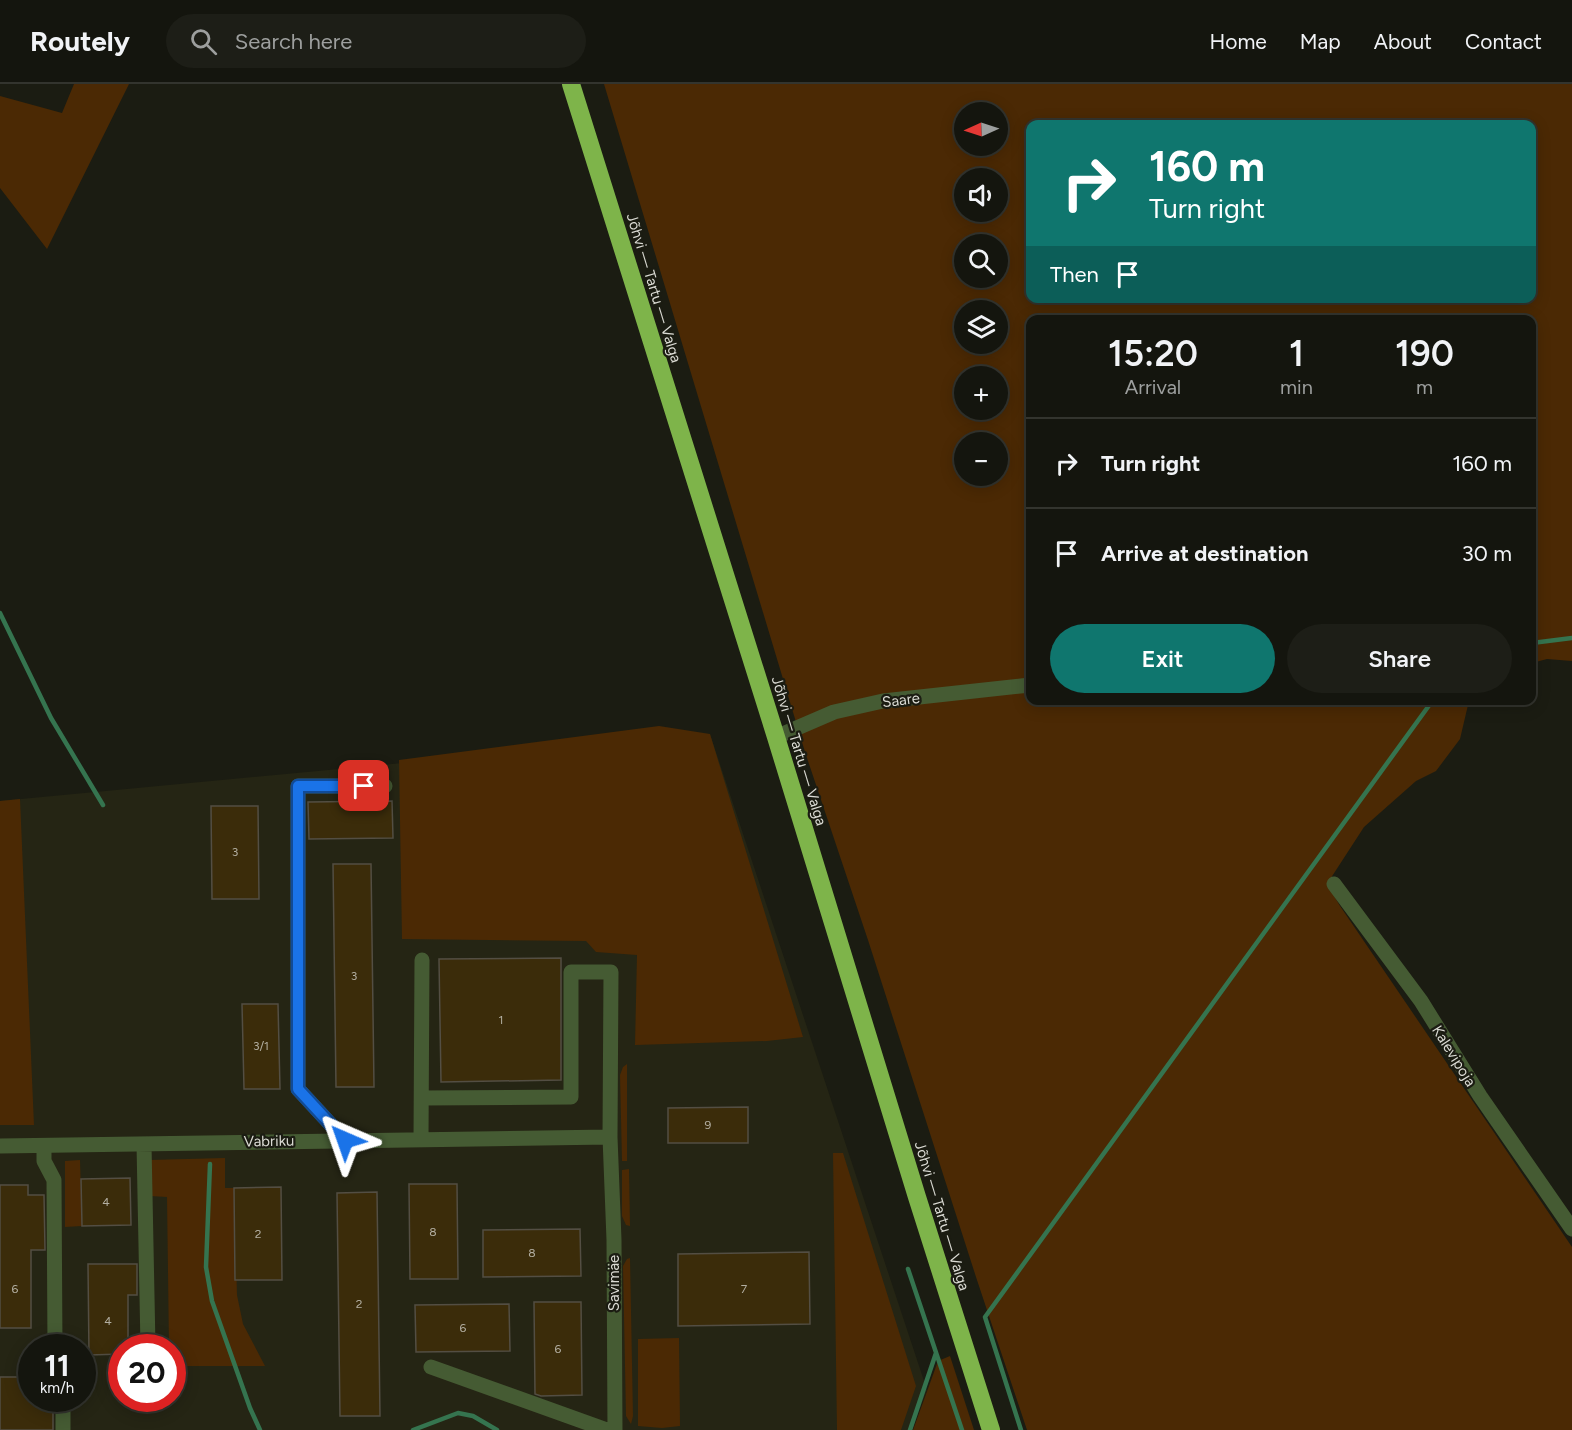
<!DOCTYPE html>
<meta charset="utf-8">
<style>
body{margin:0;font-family:Figtree,sans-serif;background:#1d1e17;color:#f1f3f6;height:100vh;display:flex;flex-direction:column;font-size:22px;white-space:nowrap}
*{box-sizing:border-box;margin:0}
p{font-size:20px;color:#9d9f9e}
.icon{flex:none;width:33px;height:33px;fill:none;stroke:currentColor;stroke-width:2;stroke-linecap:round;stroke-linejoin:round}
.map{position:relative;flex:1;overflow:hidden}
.details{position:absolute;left:1026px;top:231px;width:510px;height:390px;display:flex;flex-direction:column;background:#14150e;border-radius:12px;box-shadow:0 3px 15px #0003,0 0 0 2px #33342e}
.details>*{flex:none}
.top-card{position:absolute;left:1026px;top:36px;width:510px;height:183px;border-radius:12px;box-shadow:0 3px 15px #0003,0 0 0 2px #33342e;background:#0f766e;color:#fff;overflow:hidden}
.needle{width:39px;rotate:267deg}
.tools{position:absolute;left:954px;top:18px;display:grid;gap:12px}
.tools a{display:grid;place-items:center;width:54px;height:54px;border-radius:50%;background:#14150e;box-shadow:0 3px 15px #0003,0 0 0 2px #33342e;font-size:30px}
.speed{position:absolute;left:18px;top:1250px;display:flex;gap:12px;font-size:30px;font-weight:700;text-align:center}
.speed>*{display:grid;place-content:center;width:78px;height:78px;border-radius:50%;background:#14150e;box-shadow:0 3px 15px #0003,0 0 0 2px #33342e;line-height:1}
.speed small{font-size:15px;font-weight:400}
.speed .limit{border:9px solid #d22;background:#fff;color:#111}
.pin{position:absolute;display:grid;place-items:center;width:51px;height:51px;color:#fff;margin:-26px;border-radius:12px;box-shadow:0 3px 9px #0006}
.me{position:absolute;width:66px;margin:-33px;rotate:317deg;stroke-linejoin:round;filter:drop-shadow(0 0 4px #0008)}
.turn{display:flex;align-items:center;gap:21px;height:126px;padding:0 24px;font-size:27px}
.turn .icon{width:78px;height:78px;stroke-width:2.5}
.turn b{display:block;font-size:42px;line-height:51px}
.then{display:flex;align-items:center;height:57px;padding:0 24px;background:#0003;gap:12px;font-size:22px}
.eta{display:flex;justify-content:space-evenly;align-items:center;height:102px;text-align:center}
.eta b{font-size:36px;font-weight:600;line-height:42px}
.action{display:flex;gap:12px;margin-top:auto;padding:12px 24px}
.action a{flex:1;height:69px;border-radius:36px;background:#0f766e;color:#fff;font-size:24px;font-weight:600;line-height:69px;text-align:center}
.action a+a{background:#1d1e17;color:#f1f3f6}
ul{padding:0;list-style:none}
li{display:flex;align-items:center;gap:18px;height:90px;padding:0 24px;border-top:2px solid #33342e}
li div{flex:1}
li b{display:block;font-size:22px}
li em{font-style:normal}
header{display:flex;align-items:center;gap:36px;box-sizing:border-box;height:84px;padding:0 30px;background:#14150e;border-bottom:2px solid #33342e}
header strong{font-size:28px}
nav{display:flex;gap:33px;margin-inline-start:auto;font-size:21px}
.search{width:420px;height:54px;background:#1d1e17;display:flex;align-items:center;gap:15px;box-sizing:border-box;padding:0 21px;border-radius:33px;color:#9d9f9e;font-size:22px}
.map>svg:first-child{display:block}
</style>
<header>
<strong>Routely</strong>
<div class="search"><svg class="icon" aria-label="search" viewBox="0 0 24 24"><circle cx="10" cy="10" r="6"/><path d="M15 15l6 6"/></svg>Search here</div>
<nav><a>Home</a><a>Map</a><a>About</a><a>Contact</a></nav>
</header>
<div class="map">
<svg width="1572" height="1346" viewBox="0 0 1572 1346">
<rect width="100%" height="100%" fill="#1b1c12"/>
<path fill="#252514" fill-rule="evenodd" d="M710 650 927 1306 912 1346H0V717ZM32 1263H82V1314H32ZM122 1263H172V1314H122Z"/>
<path fill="#4b2904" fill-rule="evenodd" d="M74 0H129L47 165 0 104V12L62 29Z
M604 0H1572V577L1547 575 1532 579V236H1030V616L1472 617 1468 621 1460 655 1436 687 1416 697 1364 743 1327 800 1340 822 1572 1163V1346H1027L976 1193 868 856 805 668ZM964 28H998V62H964ZM1030 40H1532V214H1030ZM964 94H998V128H964ZM964 160H998V194H964ZM964 226H998V260H964ZM964 292H998V326H964ZM964 358H998V392H964Z
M659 642 710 650 803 953 767 957 635 961 637 871 596 868 586 857 402 855 399 676Z
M20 715 34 1041H0V717Z
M627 980V1077H622L620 991 623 983Z
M833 1069H843L916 1302 901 1346H837Z
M225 1074V1104H234L237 1211 243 1240 265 1282H173L172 1263H169L167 1113 150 1112 149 1076Z
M80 1076 82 1142 65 1143V1077Z
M629 1085 630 1142 626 1141 622 1132V1086Z
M630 1174 633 1332 631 1340 626 1332 623 1182 627 1175Z
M679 1254 680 1342 662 1344 638 1342V1255Z
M950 1272 974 1346H913L938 1277Z"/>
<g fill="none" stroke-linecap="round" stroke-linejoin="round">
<path stroke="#35744f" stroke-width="4.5" d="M0 529 51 634 103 721
M1532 559 1572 554
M210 1080 206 1183 212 1217 250 1324 260 1346
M908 1185 962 1346
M413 1346 458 1329 473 1332 497 1346
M910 1346 936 1269
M1021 1346 985 1233 1433 616"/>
</g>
<path fill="#3b2c0a" stroke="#534e43" stroke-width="1.5" d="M392 717 393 754 309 755 308 718Z
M211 722H258L259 815H212Z
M333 780H371L374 1003H336Z
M561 874V996L441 998 439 875Z
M242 920H278L280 1005H244Z
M748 1023V1059H668V1024Z
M130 1094 131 1141 82 1142 81 1095Z
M409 1100H457L458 1195H410Z
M0 1101H28V1111H44L45 1166H31V1244H0Z
M281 1103 282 1196H235L234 1104Z
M377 1108 380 1332H340L337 1109Z
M580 1145 581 1192 483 1193V1146Z
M809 1168 810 1240 678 1242V1170Z
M88 1180H137V1211H128V1263H122V1270L89 1271Z
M534 1218H581L582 1311 541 1312 535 1310Z
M509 1220 510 1267 416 1268 415 1221Z
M0 1293H32V1314H53V1346H0Z"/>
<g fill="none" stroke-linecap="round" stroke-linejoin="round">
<path stroke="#455b33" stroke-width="15" d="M776 653 834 628 883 617 1030 601
M1334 800 1421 917 1480 1012 1572 1145
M422 1014 571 1013V888H611L610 1053 614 1156 615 1346
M421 1055 422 876
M345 1056 298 1005V702H385
M144 1060 148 1263
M0 1062 610 1053
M44 1062V1077L54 1096 55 1263
M431 1283 607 1346
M63 1346V1314"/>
<path stroke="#7eb44a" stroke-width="18" d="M571 0 776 653 917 1113 991 1346"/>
</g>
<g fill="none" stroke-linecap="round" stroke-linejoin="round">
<g stroke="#114b97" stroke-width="15">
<path id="route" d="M345 1056 298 1005V702H364"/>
</g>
<use href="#route" stroke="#1a73e8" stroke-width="10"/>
</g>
<g text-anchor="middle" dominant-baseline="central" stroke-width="4.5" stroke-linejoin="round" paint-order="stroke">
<g font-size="12" fill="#b3afa2">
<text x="235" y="768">3</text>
<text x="354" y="892">3</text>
<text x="501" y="936">1</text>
<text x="261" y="962">3/1</text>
<text x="708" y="1041">9</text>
<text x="106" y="1118">4</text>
<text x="433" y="1148">8</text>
<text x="258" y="1150">2</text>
<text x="532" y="1169">8</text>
<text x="15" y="1205">6</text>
<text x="744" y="1205">7</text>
<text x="359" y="1220">2</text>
<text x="108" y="1237">4</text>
<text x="463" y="1244">6</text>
<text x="558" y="1265">6</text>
</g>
<g font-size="15" fill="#dbdbd4" stroke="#1b1c12">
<text transform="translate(654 204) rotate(73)">Jõhvi — Tartu — Valga</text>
<text transform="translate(901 616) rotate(-7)">Saare</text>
<text transform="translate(799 667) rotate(73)">Jõhvi — Tartu — Valga</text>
<text transform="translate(1454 972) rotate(58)">Kalevipoja</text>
<text transform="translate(269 1057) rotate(-1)">Vabriku</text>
<text transform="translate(942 1132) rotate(73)">Jõhvi — Tartu — Valga</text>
<text transform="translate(614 1199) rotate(-90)">Savimäe</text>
</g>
</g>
</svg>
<div class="tools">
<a><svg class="needle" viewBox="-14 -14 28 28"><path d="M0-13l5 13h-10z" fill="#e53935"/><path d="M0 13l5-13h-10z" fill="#9d9f9e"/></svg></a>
<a><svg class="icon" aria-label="sound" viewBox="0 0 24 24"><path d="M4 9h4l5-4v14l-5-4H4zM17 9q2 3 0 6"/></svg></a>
<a><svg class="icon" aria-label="search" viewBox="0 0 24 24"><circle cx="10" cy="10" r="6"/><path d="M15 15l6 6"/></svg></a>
<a><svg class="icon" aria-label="layers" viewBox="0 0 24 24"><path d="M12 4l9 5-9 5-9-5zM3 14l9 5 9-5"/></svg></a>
<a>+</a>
<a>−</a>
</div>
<div class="speed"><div>11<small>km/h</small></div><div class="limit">20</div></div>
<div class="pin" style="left:364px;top:702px;background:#d93025"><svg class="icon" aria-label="arrive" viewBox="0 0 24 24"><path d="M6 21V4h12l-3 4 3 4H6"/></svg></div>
<svg class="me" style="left:345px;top:1056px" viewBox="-20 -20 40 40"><path d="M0-17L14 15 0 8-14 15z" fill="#1a73e8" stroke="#fff" stroke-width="4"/></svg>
<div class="top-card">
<div class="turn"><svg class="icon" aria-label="right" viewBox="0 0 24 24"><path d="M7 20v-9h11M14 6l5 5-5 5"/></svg><div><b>160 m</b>Turn right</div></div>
<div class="then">Then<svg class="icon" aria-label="arrive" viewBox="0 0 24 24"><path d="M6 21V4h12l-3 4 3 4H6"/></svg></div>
</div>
<section class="details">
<div class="eta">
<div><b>15:20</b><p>Arrival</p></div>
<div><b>1</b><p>min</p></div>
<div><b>190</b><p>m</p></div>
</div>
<ul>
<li><svg class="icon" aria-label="right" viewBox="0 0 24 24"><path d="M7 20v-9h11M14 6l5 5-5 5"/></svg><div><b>Turn right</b></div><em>160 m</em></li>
<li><svg class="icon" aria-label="arrive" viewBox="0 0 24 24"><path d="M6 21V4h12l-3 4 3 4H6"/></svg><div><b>Arrive at destination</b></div><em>30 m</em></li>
</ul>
<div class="action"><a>Exit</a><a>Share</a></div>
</section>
</div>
